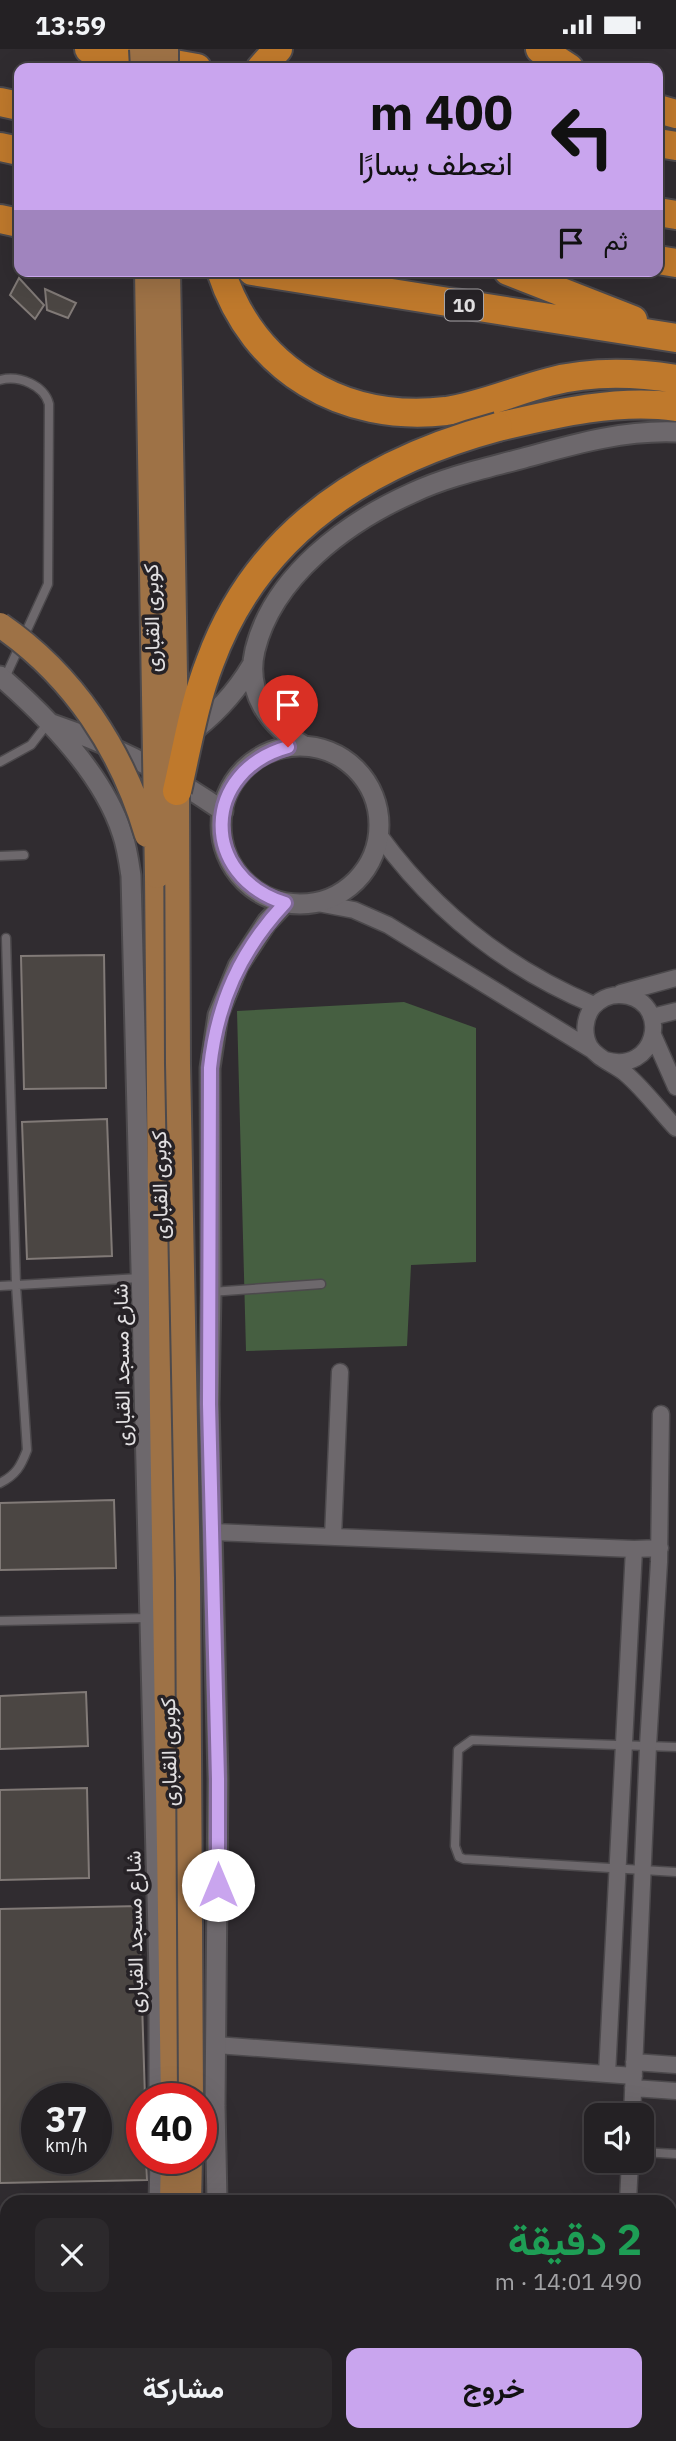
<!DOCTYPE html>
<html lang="ar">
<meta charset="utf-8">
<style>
body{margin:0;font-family:"IBM Plex Sans",Vazirmatn,sans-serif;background:#2c292c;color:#f1f3f6;direction:rtl;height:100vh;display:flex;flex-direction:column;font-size:26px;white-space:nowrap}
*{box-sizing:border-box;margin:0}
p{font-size:23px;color:#a3a3a6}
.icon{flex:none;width:38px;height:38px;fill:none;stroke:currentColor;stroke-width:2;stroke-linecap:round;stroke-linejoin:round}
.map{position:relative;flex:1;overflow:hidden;direction:ltr}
.sheet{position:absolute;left:0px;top:2146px;width:677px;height:247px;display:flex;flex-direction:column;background:#242124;border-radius:21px 21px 0 0;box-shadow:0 7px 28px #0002,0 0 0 2px #413e41;direction:rtl}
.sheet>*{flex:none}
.banner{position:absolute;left:14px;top:14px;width:649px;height:214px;border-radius:14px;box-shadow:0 7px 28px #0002,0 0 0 2px #413e41;direction:rtl;background:#c9a5ee;color:#111;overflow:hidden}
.buttons{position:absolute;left:584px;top:2054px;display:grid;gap:14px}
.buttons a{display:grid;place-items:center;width:70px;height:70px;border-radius:14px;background:#242124;box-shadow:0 7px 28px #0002,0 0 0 2px #413e41;font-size:35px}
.speed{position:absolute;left:21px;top:2034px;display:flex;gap:14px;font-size:35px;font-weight:700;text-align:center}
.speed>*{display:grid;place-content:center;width:91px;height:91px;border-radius:50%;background:#242124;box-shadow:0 7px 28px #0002,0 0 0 2px #413e41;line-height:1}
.speed small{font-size:18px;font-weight:400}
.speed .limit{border:10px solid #d22;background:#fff;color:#111}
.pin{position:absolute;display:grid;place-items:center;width:60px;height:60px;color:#fff;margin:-72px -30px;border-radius:50% 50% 50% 0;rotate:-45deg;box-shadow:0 0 7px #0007}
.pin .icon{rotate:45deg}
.me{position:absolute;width:77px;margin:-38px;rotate:0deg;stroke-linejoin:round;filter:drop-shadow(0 0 5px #0008)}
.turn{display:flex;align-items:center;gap:24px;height:147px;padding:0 35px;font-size:32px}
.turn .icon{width:91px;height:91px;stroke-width:2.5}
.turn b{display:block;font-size:49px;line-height:60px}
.then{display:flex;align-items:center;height:66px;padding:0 35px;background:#0003;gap:14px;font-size:26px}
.round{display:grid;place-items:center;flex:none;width:74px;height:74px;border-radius:14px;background:#2c292c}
.summary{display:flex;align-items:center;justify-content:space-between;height:119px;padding:0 35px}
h1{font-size:42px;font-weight:700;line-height:52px;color:#1e9e55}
.button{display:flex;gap:14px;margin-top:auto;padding:14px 35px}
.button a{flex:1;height:80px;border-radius:14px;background:#c9a5ee;color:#111;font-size:28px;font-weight:700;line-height:80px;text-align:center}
.button a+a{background:#2c292c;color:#f1f3f6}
.status{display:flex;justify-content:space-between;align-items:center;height:49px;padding:0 35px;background:#242124;direction:ltr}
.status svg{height:19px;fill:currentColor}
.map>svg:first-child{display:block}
</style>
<div class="status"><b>13:59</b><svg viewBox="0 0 49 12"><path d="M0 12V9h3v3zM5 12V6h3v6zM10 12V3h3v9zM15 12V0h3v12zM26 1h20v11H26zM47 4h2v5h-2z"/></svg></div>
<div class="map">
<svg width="676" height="2392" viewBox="0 0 676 2392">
<rect width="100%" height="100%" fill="#302c30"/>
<path fill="#465f41" d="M404 953 476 979V1213L411 1216 407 1297 246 1302 237 962Z"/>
<path fill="#4b4643" stroke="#817a77" stroke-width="2" fill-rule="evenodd" d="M19 229 44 256 35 270 10 246Z
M45 240 76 254 68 269 47 261Z
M104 906 106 1039 24 1040 21 907Z
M107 1070 112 1207 27 1210 22 1073Z
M114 1451 116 1519 0 1521V1454Z
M86 1643 88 1697 0 1700V1647Z
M87 1739 89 1829 0 1831V1741Z
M139 1857 145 2049H142V2109H146L147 2131 0 2134V1860ZM37 2049H96V2109H37Z"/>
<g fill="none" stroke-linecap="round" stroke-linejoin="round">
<g stroke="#4c494c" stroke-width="11">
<path id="service" d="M0 331C19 326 44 336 49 355L48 535 4 631
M0 713 31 696 48 674
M0 807 24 806
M0 1237 140 1229
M211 1243 321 1235
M0 1434C16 1426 21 1417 27 1401L16 1236 6 889
M0 1572 149 1569
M676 1698 472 1691 458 1701 455 1797 459 1808 464 1810 676 1823
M642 2103 676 2105
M0 2216 7 2218
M670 2234H676
M0 2357 7 2358"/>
</g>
<g stroke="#4c494c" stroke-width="19">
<path id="minor" d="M379 786C435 863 506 919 594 956
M317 854 354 861 388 876 592 1001
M621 944 676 929
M652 968 676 962
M653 986 676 1038
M605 1011C656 1026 671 957 628 947 615 944 602 948 593 958 584 969 583 986 590 998 598 1010 614 1015 625 1024 644 1040 659 1061 676 1079
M213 1483 634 1500 660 1499
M333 1488 340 1323
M216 1996 634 2027
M634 2013 676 2016
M607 2025 634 1500
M633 2039 676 2042
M632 2067 648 1697 659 1513 661 1365
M628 2152 630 2112
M670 2334H676"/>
</g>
<g stroke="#4c494c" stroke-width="23">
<path id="tertiary" d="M0 627C46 667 103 725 122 784 127 798 129 813 131 827L159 1925V2049
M49 674C112 695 168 724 223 762
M188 686C215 666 235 645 252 616
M304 697C269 677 245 643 255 601 273 527 347 473 412 444 448 427 487 419 524 409 575 395 623 381 676 383
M221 776a79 79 0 1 1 158 0a79 79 0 1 1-158 0Z
M159 2152 160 2109
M217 2152 215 2057 218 1730 209 1355 211 1243 210 1019 218 966 238 917 267 873 285 854
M203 2392 204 2385"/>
</g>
<g stroke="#4c494c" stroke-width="28">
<path id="primary" d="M157 827 162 1364 173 2049
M172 2152 173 2109
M189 2152 190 2109
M152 2392 153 2385
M173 2392 175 2385"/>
</g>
<g stroke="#4c494c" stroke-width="32">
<path id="motorway" d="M89 0 197 19
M540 0 569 19
M261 19 278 0
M0 53 19 57
M658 60 676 65
M658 94 676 97
M0 98 19 102
M658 163 676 166
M0 170 19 174
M658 211 676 214
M221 222C253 321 343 374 446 362 481 357 514 342 549 333 591 322 633 323 676 330
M252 222 676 289
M508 222 633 271
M498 378C553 365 620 349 676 358"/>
</g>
<use href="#service" stroke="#6d686c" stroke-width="8"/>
<use href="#minor" stroke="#6d686c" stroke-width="16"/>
<use href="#tertiary" stroke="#6d686c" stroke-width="19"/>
<use href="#primary" stroke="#9e7246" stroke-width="24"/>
<use href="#motorway" stroke="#bf792c" stroke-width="28"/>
<g stroke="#4c494c" stroke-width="28" stroke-linecap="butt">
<path id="primary-bridge" d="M142 0 143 19
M166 0V19
M147 222 157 827
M168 222 177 742 178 1015 188 1529 191 2049
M0 576C74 627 122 701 147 786"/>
</g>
<g stroke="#4c494c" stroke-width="32" stroke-linecap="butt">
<path id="motorway-bridge" d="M177 742C187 699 194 654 210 613 258 482 368 413 498 378"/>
</g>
<use href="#primary-bridge" stroke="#9e7246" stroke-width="24"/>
<use href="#motorway-bridge" stroke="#bf792c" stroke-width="28"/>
</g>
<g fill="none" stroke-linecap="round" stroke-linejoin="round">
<g stroke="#836b9b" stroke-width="18">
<path id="route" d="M218 1836V1730L209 1355 210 1019C217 954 240 902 285 854 199 827 201 722 288 698"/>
</g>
<use href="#route" stroke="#c9a5ee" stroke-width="12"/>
</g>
<g text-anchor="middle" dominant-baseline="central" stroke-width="7" stroke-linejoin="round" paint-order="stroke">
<rect fill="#262226" stroke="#a9a6a9" stroke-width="2" x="445" y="240.5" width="38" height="31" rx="5"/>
<g font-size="19" font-weight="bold" fill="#e1dfe1">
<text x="464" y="256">10</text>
</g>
<g font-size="21" fill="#e1dfe1" stroke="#262226">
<text transform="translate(151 569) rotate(-91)">كوبرى القبارى</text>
<text transform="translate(159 1136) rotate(-91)">كوبرى القبارى</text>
<text transform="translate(121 1316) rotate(-91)">شارع مسجد القبارى</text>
<text transform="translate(168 1703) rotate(-91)">كوبرى القبارى</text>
<text transform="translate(134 1883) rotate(-91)">شارع مسجد القبارى</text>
</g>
</g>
</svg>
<div class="buttons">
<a><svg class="icon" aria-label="sound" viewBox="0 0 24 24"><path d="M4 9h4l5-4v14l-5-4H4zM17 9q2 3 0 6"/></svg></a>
</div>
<div class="speed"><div>37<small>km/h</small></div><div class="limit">40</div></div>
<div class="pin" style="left:288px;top:698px;background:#d93025"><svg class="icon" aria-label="arrive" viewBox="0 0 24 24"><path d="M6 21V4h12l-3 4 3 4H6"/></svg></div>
<svg class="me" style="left:218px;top:1836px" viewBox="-20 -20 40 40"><circle r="19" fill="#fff"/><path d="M0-13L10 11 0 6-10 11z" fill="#c9a5ee"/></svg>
<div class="banner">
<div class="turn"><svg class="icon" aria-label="left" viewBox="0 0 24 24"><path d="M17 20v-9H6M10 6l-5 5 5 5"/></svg><div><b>400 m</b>انعطف يسارًا</div></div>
<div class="then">ثم<svg class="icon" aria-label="arrive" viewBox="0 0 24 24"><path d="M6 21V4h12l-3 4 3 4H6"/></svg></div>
</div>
<section class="sheet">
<div class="summary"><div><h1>2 دقيقة</h1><p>490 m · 14:01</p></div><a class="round"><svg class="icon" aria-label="close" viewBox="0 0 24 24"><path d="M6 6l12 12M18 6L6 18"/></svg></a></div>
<div class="button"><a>خروج</a><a>مشاركة</a></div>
</section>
</div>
